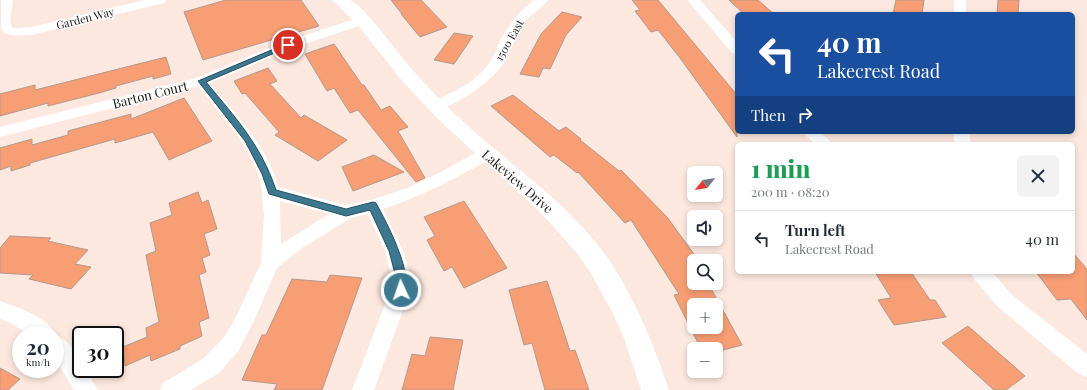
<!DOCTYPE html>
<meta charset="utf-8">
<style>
body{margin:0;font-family:"Playfair Display",serif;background:#f2f2f3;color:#1f2937;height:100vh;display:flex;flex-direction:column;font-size:15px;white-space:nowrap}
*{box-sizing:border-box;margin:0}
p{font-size:13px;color:#747a83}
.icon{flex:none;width:22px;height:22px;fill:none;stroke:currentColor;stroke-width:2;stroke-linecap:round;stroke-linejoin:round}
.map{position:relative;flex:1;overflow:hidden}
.details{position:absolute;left:735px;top:142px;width:340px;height:132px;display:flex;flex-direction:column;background:#fff;border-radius:6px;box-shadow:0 2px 6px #0003}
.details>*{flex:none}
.top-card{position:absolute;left:735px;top:12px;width:340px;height:122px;border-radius:6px;box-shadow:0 2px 6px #0003;background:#1a4fa0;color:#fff;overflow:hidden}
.needle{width:26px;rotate:240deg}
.buttons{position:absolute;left:687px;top:166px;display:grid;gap:8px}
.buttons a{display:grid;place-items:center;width:36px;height:36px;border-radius:6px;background:#fff;box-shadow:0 2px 6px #0003;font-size:20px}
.speed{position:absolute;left:12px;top:326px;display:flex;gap:8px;font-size:20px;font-weight:700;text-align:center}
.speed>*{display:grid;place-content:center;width:52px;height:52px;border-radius:50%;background:#fff;box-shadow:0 2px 6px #0003;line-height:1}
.speed small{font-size:10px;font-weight:400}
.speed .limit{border:2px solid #111;border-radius:6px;background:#fff;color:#111}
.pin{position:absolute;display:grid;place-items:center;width:34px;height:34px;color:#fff;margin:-17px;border:2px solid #fff;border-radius:50%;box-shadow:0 1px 4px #0007}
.me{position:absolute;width:44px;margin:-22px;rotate:357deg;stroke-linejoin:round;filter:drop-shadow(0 0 3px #0008)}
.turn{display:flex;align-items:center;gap:14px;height:84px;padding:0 16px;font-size:18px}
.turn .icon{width:52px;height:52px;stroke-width:2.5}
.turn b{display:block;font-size:28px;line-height:34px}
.then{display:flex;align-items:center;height:38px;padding:0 16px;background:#0003;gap:8px;font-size:15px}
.round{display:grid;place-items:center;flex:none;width:42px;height:42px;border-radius:6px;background:#f2f2f3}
.head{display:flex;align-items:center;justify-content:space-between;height:68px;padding:0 16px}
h1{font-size:24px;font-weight:800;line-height:30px;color:#1e9e55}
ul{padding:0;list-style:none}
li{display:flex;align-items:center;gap:12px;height:56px;padding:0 16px;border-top:1px solid #e0e1e3}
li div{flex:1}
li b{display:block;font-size:15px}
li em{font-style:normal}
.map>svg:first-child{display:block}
</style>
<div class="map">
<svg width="1087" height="390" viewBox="0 0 1087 390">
<rect width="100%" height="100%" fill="#fce8de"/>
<path fill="#f89e75" stroke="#b1998e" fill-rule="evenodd" d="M226 0H301L319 26 203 60 184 12Z
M391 0H421L447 27 420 37 401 14H402Z
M632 0H658L737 95V137L680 58 658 30 651 32 635 11 640 10Z
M729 0H758L774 14H744Z
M896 0H924L922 14H893Z
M998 0H1019L1018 14H997Z
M562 12 582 17 566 35 550 69 543 68 539 77 520 74 541 34Z
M454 33 473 36 454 64 434 60Z
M334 44 362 85H364L381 110 390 106 408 127 398 131 425 178 416 182 358 110 350 113 334 88 327 91 305 54Z
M166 57 171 74 153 79V76L116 86V88L99 93 48 106V103L0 116V94L35 85V90Z
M268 68 277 81 270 84 301 118 304 115 347 140 318 161 275 135 279 132 245 93 242 94 234 81Z
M513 95 559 131 566 127 581 139 580 140 619 171 621 170 667 217 699 261H694V283H708L742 345 716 352V349H701L674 295 679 294 631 220 625 223 578 172 577 173 554 155 550 157 491 106ZM694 305H716V327H694Z
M184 98 212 141 169 160 153 132 115 143V139L30 163V165L11 171V166L0 170V148L32 139V145L68 135V131L131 114V119Z
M374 155 404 172 353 191 342 167Z
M198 192 202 203 208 200 217 229 204 234 210 255 202 258 206 272 199 275 209 318 199 322 202 336 180 346V349L151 361 150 355 125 366 123 347 147 337 146 328 159 322 146 255 156 251 150 223 172 215 169 203Z
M464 201 507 268 464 288 452 267 444 271 427 240 435 236 424 217Z
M10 236 51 238 48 241 88 250 75 264 91 267 71 289 29 279 33 275 0 273V248Z
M1073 253 1087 269V320L1071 299 1057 300 1036 272H1073Z
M875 272H911L930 300H935L946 317 894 325 878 300 891 298Z
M330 275 362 278 322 390H274L277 384 242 380 262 335H266L292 279 327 282Z
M547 281 570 351 575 350 589 390H545L532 343 524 345 509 290Z
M968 326 1025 376 1006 390H994L942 343Z
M430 337 463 340 453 390H402L412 354 425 356Z
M0 368 20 379 8 390H0Z"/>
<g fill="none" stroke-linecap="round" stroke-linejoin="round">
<path fill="#fff" fill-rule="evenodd" d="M1 0H13L10 21 12 27 17 28 31 27 145 0H166L164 3 31 35C21 35 7 38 1 29Z
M534 0H548C542 9 529 15 522 26 514 38 510 52 503 64 493 80 448 114 430 109L428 106 430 103C451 93 477 82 490 62 494 57 496 51 498 45 507 27 518 12 534 0Z
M687 0H700L737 42V54L732 53Z
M954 0H966V14H954Z
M364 16 368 17 370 20 368 23 293 48 210 83C236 116 267 144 278 187L346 205 371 200 407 188 439 173 480 150 486 148 492 150 494 154 492 158C455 179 424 195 383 209L403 251 412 281 407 299 374 390H352L387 299 392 281 385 251 368 214 351 218 302 248 277 268 253 323 239 350 219 373 191 390H160L163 383 203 359 225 336 236 317 261 263 264 215 261 186 257 171 250 156 238 136 198 86 0 137V127L196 78 283 42ZM280 201 329 214 281 244Z
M802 132H820L833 144H815Z
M954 132H970V144H954Z
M971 272H992L1012 295 1087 354V377L1079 374 998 307 973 278Z
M0 301C17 307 48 317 56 335 68 340 81 356 81 369H85L98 390H74L55 359V335H29L11 323 0 319Z"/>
<path fill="#fff" fill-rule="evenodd" d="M332 0C337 0 346 0 350 0 362 5 388 40 397 51 423 84 452 113 484 140 529 178 576 212 610 261 636 301 654 345 669 390H641L624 338 614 316 592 275 577 253 540 212 442 123 403 82 357 24Z"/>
</g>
<path fill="#3c7990" stroke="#274f5e" d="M288 43 292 45 291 46 206 82C235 117 261 145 276 190L346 209 373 202 376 203C386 221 414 274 404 293L401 295 397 293 395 290 397 281 389 251 370 210 346 216 269 194 262 174 245 141 198 81Z"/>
<g text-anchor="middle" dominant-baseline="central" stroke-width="3" stroke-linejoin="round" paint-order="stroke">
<g font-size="11" fill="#201713" stroke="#fff">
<text transform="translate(85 18) rotate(-14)">Garden Way</text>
<text transform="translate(509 40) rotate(-60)">1500 East</text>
</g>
<g font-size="13" fill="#201713" stroke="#fff">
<text transform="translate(150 94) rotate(-14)">Barton Court</text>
<text transform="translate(518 181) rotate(41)">Lakeview Drive</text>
</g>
</g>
</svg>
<div class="buttons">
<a><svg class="needle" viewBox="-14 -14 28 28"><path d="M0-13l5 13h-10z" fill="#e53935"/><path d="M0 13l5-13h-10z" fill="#747a83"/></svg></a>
<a><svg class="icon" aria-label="sound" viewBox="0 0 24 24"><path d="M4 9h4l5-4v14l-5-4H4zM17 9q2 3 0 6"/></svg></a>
<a><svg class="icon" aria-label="search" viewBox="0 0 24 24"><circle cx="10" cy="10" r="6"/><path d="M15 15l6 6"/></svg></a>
<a>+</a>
<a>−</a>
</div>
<div class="speed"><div>20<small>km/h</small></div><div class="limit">30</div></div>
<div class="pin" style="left:288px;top:45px;background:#d93025"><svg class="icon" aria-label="arrive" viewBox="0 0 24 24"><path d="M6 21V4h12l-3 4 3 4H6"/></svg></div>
<svg class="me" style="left:401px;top:290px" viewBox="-20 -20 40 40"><circle r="17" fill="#3c7990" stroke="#fff" stroke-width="3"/><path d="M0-11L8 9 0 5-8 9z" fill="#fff"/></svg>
<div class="top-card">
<div class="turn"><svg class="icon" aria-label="left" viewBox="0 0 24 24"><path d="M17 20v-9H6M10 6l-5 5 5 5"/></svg><div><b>40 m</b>Lakecrest Road</div></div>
<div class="then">Then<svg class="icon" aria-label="right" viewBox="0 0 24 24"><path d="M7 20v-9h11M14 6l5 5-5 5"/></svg></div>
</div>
<section class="details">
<div class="head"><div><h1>1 min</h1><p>200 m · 08:20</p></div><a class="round"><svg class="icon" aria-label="close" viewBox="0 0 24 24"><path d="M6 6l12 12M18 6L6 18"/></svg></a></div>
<ul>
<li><svg class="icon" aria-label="left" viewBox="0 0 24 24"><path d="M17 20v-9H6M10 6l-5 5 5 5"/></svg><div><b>Turn left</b><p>Lakecrest Road</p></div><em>40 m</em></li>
</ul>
</section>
</div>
